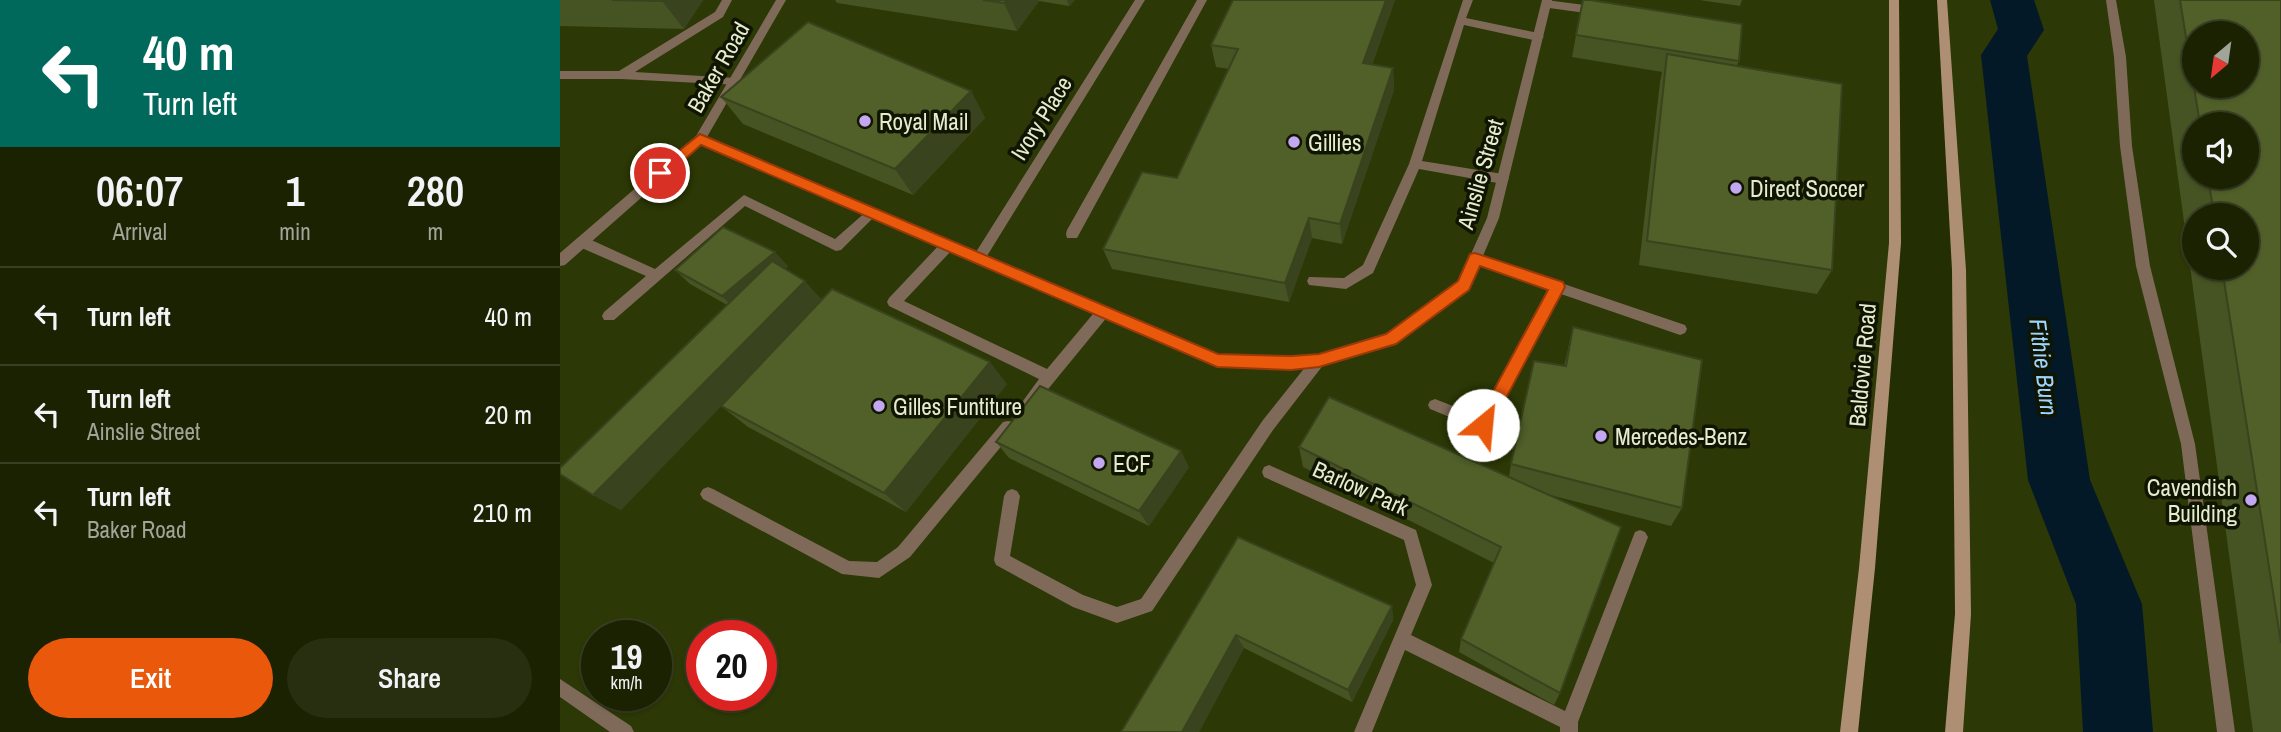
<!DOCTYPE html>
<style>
body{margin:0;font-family:"Archivo Narrow",sans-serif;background:#282f11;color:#f1f3f6;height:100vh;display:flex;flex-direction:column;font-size:26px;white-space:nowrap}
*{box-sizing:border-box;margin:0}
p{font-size:23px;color:#a0a499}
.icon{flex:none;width:38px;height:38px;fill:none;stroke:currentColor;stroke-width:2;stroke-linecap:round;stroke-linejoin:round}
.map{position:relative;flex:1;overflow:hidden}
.details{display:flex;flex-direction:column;background:#1b2202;width:560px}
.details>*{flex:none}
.guide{background:#00695c;color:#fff;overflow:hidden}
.needle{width:46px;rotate:209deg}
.fabs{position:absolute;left:1622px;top:21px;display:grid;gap:14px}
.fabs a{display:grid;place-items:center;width:77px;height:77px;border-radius:50%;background:#1b2202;box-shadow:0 2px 5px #0004,0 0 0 2px #393f24;font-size:35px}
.speed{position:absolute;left:21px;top:620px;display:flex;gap:14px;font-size:35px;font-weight:700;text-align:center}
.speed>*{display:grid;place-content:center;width:91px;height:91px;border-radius:50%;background:#1b2202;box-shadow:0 2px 5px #0004,0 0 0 2px #393f24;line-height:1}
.speed small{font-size:18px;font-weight:400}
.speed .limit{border:10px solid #d22;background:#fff;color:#111}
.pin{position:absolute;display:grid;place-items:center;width:60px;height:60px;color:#fff;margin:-30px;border:4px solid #fff;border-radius:50%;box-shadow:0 2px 7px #0007}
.me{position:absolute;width:77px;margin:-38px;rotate:28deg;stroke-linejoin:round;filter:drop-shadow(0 0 5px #0008)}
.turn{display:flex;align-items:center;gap:24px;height:147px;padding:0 28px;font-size:32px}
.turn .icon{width:91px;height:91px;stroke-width:2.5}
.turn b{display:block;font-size:49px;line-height:60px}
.eta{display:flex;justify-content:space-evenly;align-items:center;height:119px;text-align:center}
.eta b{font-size:42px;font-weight:600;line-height:49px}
.primary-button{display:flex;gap:14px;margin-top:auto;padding:14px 28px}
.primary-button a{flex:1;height:80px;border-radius:42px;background:#ea580c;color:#fff;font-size:28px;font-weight:600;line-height:80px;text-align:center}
.primary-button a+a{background:#282f11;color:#f1f3f6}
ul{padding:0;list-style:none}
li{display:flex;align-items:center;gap:21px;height:98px;padding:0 28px;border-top:2px solid #393f24}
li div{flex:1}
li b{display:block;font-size:26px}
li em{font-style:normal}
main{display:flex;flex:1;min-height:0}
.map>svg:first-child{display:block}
</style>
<main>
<section class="details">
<div class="guide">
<div class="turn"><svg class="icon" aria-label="left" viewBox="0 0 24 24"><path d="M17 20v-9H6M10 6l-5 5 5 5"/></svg><div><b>40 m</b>Turn left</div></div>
</div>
<div class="eta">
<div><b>06:07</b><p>Arrival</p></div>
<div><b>1</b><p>min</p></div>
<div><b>280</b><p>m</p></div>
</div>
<ul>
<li><svg class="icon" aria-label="left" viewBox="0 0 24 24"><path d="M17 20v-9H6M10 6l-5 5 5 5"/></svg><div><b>Turn left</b></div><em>40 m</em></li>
<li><svg class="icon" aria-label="left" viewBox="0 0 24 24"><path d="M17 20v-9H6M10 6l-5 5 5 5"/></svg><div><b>Turn left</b><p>Ainslie Street</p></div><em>20 m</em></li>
<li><svg class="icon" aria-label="left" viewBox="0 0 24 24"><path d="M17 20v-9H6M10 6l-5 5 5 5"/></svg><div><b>Turn left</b><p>Baker Road</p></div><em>210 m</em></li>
</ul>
<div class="primary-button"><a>Exit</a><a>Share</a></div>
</section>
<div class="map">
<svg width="1721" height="732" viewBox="0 0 1721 732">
<rect width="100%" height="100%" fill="#242e03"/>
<path fill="#2c3805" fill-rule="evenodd" d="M0 0H1334L1335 243 1289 732H0ZM37 635H96V695H37ZM142 635H201V695H142Z
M1382 0H1721V732H1394L1399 270ZM1634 33H1687V86H1634ZM1634 124H1687V177H1634ZM1634 215H1687V268H1634Z"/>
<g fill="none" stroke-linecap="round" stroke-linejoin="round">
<path fill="#041928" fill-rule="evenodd" d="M1430 0H1474L1484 30 1467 56 1530 480 1582 604 1593 732H1523L1516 604 1468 480 1421 55 1438 29Z"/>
<path fill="#7f6a59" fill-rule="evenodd" d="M162 0H172L163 17 75 72 175 78 179 79V85L61 79H0V71H59L155 12Z
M637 0H647L517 238H507L506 234 507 230Z
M903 0H913L906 18 978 33 984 37 978 41 904 25 862 161 943 174 949 179 943 184 859 169 813 273 786 289 749 285 747 281 749 277 784 278 803 265 849 164Z
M986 0 1040 7 1045 11 1040 15 982 7 981 4Z
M1546 0H1556L1566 57 1572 146 1590 266 1635 444 1675 732H1657L1621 444 1576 266 1560 146 1554 57Z
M184 195 275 239 308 210 312 208 318 213 281 250 276 251 185 206 54 320H44L42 316 44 312 86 276 17 246 16 242 17 238H27L95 269Z
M387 241 392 242 393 246 392 250 344 301 487 369 538 308H548L550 312 548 316 475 405 470 407 465 405 463 401 479 379 329 306 327 302 329 298 382 242Z
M915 254 1125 325 1127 329 1125 333 1120 335 1001 294 929 430 924 431 870 409 868 405 870 401 875 399 921 417 990 290 910 263 908 259 910 255Z
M759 354 764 356 766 360 764 364 713 430 592 611 557 623 513 607 436 565 434 560 444 496 447 491 452 489 457 491 460 496 450 556 523 595 557 607 581 599 703 420 754 356Z
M448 421 453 422 455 427 453 432 350 557 319 578 282 574 143 499 140 494 143 489 148 487 153 489 289 561 317 562 338 547 443 422Z"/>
<path fill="#7f6a59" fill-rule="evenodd" d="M216 0H226L147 137 416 252 575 0H585L427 256 658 355 731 357 759 354 827 334 899 281 927 218 982 0H992L939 218 909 289 831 345 759 366 731 369 652 365 141 145 5 265 0 266V253L136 136Z
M709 465 856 530 872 585 851 635 1005 711 1075 532 1080 530 1085 532 1088 537 1018 722V732H1000V727L845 650 812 732H794L856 585 844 540 704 477 702 472 704 467Z
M0 679 71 726 74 732H50L0 697Z"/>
<path fill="#af8f73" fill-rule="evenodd" d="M1329 0H1339L1341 243 1315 568 1298 732H1280L1299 568 1329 243Z
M1377 0H1387L1406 270 1411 614 1403 732H1385L1395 614 1392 270Z"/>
</g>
<path fill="#465323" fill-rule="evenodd" d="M0 0H143L124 29 0 26Z
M275 0H515L509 6 479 1 457 31 277 3Z
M673 0H835L812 65 833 68 834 90 782 244 752 238 729 302 552 269 543 249 617 178 669 69 656 67 651 45Z
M1139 0H1182L1180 6Z
M1594 0H1721V732H1693ZM1634 124H1687V177H1634ZM1634 215H1687V268H1634Z
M1016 35 1179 61 1177 66 1272 270 1257 294 1079 265 1100 82 1102 72 1012 57Z
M411 91 425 118 353 195 183 124 161 97Z
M228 266 225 269 262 300 447 384 346 512 188 427 161 406 164 403 61 510 33 495 167 305 130 284 115 270Z
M1013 327 1122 508 1111 526 986 494 1000 693 994 705 899 652 901 639 934 563 743 467 739 447 949 477 951 464 1004 366Z
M436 442 629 467 589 526 449 458Z
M678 537 832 606 833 620 792 702 684 648 639 732Z"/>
<path fill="#39431d" d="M103 0H143L124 29 102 1Z
M447 0H478L479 1 457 31 444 3Z
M507 0H515L509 6Z
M826 0H835L804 86 803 63Z
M833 68 834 90 782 244 780 224Z
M411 91 425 118 353 195 335 169Z
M749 218 752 238 729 302 725 283Z
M215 252 228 266 176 310 162 296Z
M245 281 263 301 61 510 33 495Z
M430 362 447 384 346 512 324 493Z
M621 451 629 467 589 526 579 511Z
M832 606 833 620 792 702 788 690Z
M676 635 684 648 639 732H622Z"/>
<path fill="#516029" stroke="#39431d" stroke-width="2" fill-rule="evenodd" d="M52 0H103L102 1Z
M423 0H447L444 3Z
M673 0H826L803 63 833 68 780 224 749 218 725 283 543 249 582 172 617 178 678 49 651 45Z
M1023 0H1030L1182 24 1179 61 1016 35Z
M1620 0H1721V643L1662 268H1687V215H1654L1648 177H1687V124H1640ZM1634 33H1687V86H1634Z
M248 22 411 91 335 169 161 97Z
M1107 54 1282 84 1272 270 1087 241Z
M163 227 215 252 162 296 115 270Z
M212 261 245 281 33 495 0 474V468Z
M272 289 430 362 324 493 161 406Z
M1013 327 1142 360 1122 508 951 464 974 361 1006 366Z
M480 386 621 451 579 511 436 442Z
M769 397 1061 527 1000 693 901 639 941 547 739 447Z
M678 537 832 606 788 690 676 635 622 732H561Z"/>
<path fill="#ea580c" stroke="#983908" stroke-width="2" d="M140 134 658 354 731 356 759 354 826 334 898 281 910 254 915 253 1003 282 1005 287 929 430 923 432 918 430 915 425 988 290 920 266 909 290 836 344 759 367 731 370 657 367 141 145 105 177H95V170Z"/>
<g fill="#c4a7f1" stroke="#0f1501" stroke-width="2.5">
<circle cx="305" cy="121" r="7"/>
<circle cx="734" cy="142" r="7"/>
<circle cx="1176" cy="188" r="7"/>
<circle cx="319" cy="406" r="7"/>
<circle cx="1041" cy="436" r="7"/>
<circle cx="539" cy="463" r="7"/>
<circle cx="1691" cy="500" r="7"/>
</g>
<g text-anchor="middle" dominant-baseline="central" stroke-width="7" stroke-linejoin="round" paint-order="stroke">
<g font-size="23" fill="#e4edd0" stroke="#0f1501">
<text transform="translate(158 67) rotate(-60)">Baker Road</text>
<text transform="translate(481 118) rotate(-58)">Ivory Place</text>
<text transform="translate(920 174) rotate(-74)">Ainslie Street</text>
<text transform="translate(1302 365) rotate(-85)">Baldovie Road</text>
<text transform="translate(801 488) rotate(24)">Barlow Park</text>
</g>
<g font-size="23" fill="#e4edd0" stroke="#0f1501" text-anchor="start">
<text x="319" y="121">Royal Mail</text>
<text x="748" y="142">Gillies</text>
<text x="1190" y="188">Direct Soccer</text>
<text x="333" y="406">Gilles Funtiture</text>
<text x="1055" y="436">Mercedes-Benz</text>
<text x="553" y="463">ECF</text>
<text x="1677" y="487" text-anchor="end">Cavendish<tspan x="1677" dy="26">Building</tspan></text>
</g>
<g font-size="24" font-style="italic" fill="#9ed4fe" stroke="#0f1501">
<text transform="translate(1484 367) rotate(83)">Fithie Burn</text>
</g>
</g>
</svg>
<div class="fabs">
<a><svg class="needle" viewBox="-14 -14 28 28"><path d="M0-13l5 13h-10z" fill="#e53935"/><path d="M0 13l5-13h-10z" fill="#a0a499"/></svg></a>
<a><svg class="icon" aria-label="sound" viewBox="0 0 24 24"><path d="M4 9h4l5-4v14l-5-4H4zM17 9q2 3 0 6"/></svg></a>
<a><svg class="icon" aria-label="search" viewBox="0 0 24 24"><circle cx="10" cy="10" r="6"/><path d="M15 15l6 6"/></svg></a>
</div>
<div class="speed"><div>19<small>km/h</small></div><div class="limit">20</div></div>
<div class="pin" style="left:100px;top:173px;background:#d93025"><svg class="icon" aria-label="arrive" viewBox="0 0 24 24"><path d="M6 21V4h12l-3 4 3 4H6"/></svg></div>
<svg class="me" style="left:923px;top:425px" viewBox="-20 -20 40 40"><circle r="19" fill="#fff"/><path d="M0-13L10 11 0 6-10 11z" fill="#ea580c"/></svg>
</div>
</main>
